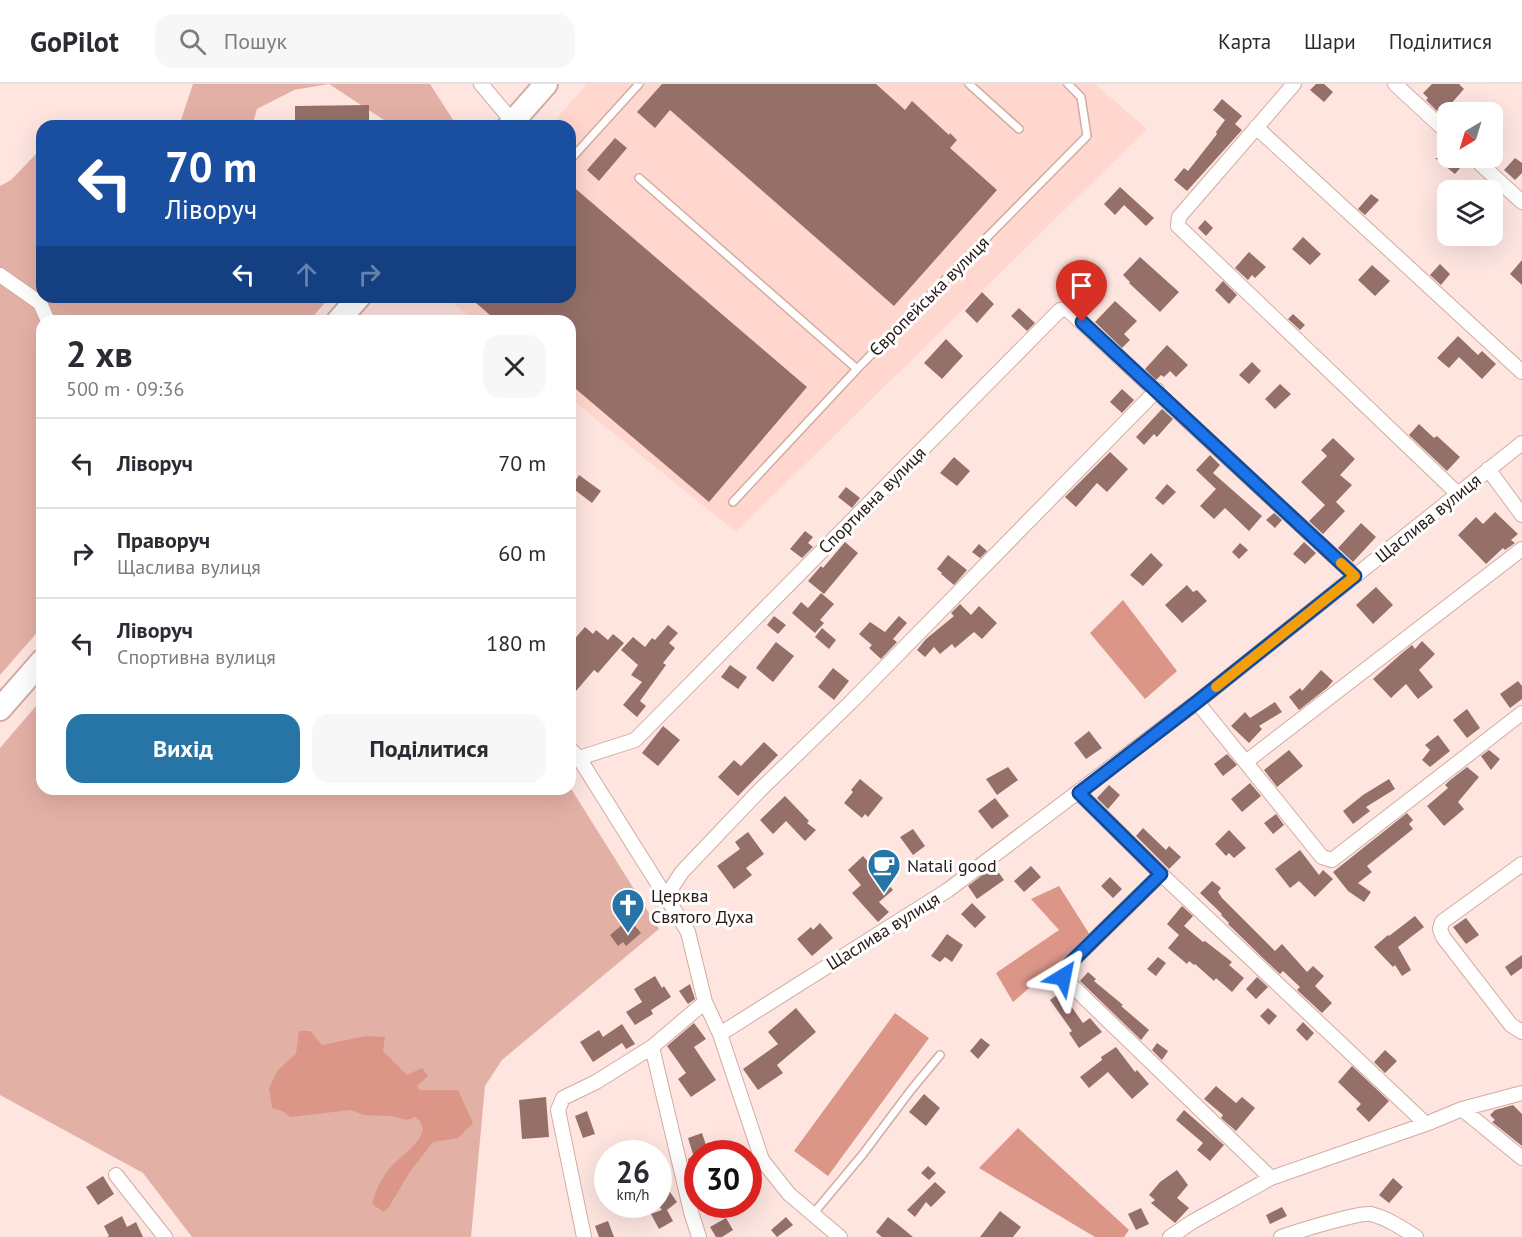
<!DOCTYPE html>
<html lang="uk">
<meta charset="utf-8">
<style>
body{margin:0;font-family:"PT Sans",sans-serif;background:#f7f7f7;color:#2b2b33;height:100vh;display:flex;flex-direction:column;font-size:22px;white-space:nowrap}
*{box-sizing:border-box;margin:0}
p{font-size:20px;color:#7c7c81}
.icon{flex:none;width:33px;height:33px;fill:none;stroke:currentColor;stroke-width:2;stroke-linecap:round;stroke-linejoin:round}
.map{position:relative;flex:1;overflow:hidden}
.details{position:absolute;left:36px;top:231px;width:540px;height:480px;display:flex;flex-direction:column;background:#fff;border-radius:18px;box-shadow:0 6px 24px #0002}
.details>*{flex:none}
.top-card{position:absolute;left:36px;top:36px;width:540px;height:183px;border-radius:18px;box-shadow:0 6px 24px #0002;background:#1a4fa0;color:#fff;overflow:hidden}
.needle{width:39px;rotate:218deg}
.controls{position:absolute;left:1437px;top:18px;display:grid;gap:12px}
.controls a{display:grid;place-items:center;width:66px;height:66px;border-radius:12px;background:#fff;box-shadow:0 6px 24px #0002;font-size:30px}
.speed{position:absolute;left:594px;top:1056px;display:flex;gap:12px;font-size:30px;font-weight:700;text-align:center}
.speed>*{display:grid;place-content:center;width:78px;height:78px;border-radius:50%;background:#fff;box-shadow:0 6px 24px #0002;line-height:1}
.speed small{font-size:15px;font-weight:400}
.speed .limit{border:9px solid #d22;background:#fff;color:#111}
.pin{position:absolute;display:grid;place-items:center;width:51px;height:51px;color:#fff;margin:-62px -26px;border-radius:50% 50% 50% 0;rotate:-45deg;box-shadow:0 0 6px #0007}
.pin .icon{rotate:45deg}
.me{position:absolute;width:66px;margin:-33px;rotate:35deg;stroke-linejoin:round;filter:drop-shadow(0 0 4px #0008)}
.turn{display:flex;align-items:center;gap:21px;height:126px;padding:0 30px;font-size:27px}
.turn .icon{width:78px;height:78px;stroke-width:2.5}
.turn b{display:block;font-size:42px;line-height:51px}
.lanes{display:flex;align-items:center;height:57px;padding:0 30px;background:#0003;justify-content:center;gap:30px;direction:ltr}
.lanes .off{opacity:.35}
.round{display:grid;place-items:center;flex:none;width:63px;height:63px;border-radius:18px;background:#f7f7f7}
.summary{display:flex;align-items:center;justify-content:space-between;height:102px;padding:0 30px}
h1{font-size:36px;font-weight:800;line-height:45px}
.action{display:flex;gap:12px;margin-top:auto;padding:12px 30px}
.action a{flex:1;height:69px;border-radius:18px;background:#2774a6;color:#fff;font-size:24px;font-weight:800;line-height:69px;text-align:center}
.action a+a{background:#f7f7f7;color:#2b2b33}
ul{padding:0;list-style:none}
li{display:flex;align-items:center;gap:18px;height:90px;padding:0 30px;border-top:2px solid #e1e1e2}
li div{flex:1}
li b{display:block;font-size:22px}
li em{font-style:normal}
header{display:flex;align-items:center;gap:36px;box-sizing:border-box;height:84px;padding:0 30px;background:#fff;border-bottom:2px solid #e1e1e2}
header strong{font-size:28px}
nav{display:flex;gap:33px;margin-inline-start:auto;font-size:21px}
.search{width:420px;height:54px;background:#f7f7f7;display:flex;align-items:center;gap:15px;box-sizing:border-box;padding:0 21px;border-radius:18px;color:#7c7c81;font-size:22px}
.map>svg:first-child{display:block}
</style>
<header>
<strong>GoPilot</strong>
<div class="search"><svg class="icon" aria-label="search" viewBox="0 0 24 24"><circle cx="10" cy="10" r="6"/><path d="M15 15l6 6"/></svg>Пошук</div>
<nav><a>Карта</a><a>Шари</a><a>Поділитися</a></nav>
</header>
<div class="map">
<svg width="1522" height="1153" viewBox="0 0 1522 1153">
<rect width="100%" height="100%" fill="#fee5e0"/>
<path fill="#ffd7ce" d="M587 0H1095L1147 45 736 448 570 314V237H475L445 213H570V42H550Z"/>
<path fill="#e3b0a6" d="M193 0H430L457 42H393L329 0 294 6 257 25 252 42H179Z
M42 64V213H330L309 237H42V543L0 591V102L11 96Z
M42 615V705H570V703L659 845 502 976 485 1002 471 1153H192L143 1089 0 1011V664Z"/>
<path fill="#db9688" d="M1123 516 1177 587 1145 615 1090 549Z
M1059 802 1090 851 1013 918 996 889 1059 846 1031 815Z
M895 929 929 954 828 1092 794 1067Z
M299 947H310L322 961 366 952 385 953 383 967 407 991 422 984 428 992 417 1002 420 1006H458L473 1039 458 1054 433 1058 409 1089 389 1123 384 1128 372 1120C376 1103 385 1087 399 1075 409 1066 418 1060 423 1046L420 1037 415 1033 407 1036 391 1032 364 1031 351 1026 290 1033 282 1027 272 1024 269 1004 278 986 296 970Z
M1018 1044 1129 1146 1124 1153H1095L979 1084Z"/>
<path fill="#957069" d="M662 0H876L905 26 912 17 949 51 950 49 957 56 950 64 997 106 894 222 670 26 655 44 637 28Z
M1316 0H1324L1333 8 1324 18 1310 6Z
M1432 0H1459L1464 5 1441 31 1426 16 1428 14 1423 9Z
M1222 15 1242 32 1235 40 1242 46 1187 107 1174 96 1184 84 1188 87 1217 50 1216 48 1225 36 1213 26Z
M369 21V42H295V22Z
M615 54 627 64 599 97 587 86Z
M1435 74H1465L1466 77 1455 90Z
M1515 74 1522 79V89L1515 96 1504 86Z
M570 100 807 303 709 418 570 300V237H497L469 213H570Z
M1120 103 1154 134 1146 142 1124 121 1115 131 1104 120Z
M1371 110 1379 116 1365 131 1358 125Z
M1205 136 1213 144 1206 152 1198 144Z
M1303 153 1321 170 1310 181 1292 165Z
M1249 168 1266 183 1255 194 1252 191 1248 196 1235 184Z
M1140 173 1179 208 1160 228 1129 199 1130 198 1123 191Z
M1522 176V201L1510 190Z
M1440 180 1450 190 1441 201 1430 191Z
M1372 181 1390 197 1375 212 1358 196Z
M1223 197 1237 211 1229 220 1215 206Z
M982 208 994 220 977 239 965 227Z
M1115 217 1137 237 1124 250 1130 256 1122 264 1095 238Z
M1019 224 1035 239 1027 247 1011 232Z
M1293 230 1305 241 1300 246 1288 235Z
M1458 252 1478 271 1482 267 1496 280 1482 295 1459 273 1449 284 1437 274Z
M946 255 963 272 942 295 924 279Z
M1167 261 1188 281 1176 293 1170 287 1164 293 1161 291 1156 296 1145 285Z
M1252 278 1261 287 1249 300 1239 291Z
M1280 300 1291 310 1275 325 1265 315Z
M1122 305 1134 316 1122 329 1110 318Z
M1162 325 1173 335 1157 353 1154 350 1144 361 1136 353Z
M1419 340 1434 354 1437 352 1460 373 1447 387 1409 351Z
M1333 354 1355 375 1340 391 1352 401 1336 418 1345 427 1323 450 1309 437 1325 421 1301 398 1327 372 1321 366Z
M1110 368 1128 385 1107 408 1097 399 1076 423 1065 413Z
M1210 371 1220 381 1213 389 1262 432 1249 447 1225 424 1214 435 1200 422 1216 405 1196 386Z
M954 373 970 387 957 402 940 389Z
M579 391 601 407 592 419 571 403Z
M1167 400 1176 408 1163 421 1155 414Z
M846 403 860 414 852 424 838 413Z
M1495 428 1518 450 1511 456 1515 459 1505 466 1503 464 1486 480 1458 451 1476 433 1483 440Z
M1274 429 1282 436 1275 444 1266 436Z
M1361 439 1376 453 1353 478 1338 464Z
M805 447 813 453 808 459 813 463 802 474 790 465Z
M845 458 858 469 824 510 808 497 821 482 823 484Z
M1304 458 1316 469 1305 480 1293 470Z
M1240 459 1248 466 1239 475 1232 468Z
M979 460 987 467 980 474 972 468Z
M1151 469 1163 481 1143 502 1130 491Z
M948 471 967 486 954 501 941 490 942 489 937 485Z
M1187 501 1193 508 1197 506 1207 517 1182 539 1165 521Z
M1376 503 1393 521 1373 540 1356 521Z
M821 509 834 520 820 536 824 539 815 549 792 529 801 518 808 524Z
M960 520 971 531 979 522 997 539 982 555 974 548 955 564 952 560 940 570 934 563 925 573 917 566 926 555 954 532 951 529Z
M774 532 786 541 778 550 767 541Z
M899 532 907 539 893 555 897 558 881 575 869 564 872 561 859 550 870 538 885 548Z
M668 541 678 549 669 559 675 564 663 579 666 581 640 617 646 622 637 633 623 621 642 598 631 591 638 581 621 566 633 553 645 563 652 554 655 556Z
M585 543 593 550 596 546 608 556 613 550 624 559 598 589 594 586 570 614V560Z
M822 544 836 556 829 565 815 553Z
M1422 557 1435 570 1419 586 1433 603 1418 615 1406 600 1391 614 1373 595 1401 570 1412 561 1415 565Z
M776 558 794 572 773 598 756 584Z
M730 581 747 593 738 605 721 593Z
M833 584 849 597 834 616 818 603Z
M1321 586 1333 597 1327 604 1299 626 1289 613 1300 604 1302 607Z
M1518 597 1522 602V615L1510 624 1500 610Z
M1275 618 1282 628 1259 642 1262 645 1249 659 1231 642 1245 628 1250 634Z
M1467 625 1480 644 1467 654 1453 636Z
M663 642 680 656 658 682 642 669Z
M1089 647 1102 664 1086 675 1074 659Z
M1438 651 1450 667 1430 683 1422 676 1430 666 1425 661Z
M764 658 778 671 738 712 718 693 734 676 741 682Z
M1289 666 1303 682 1277 703 1264 686Z
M1489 666 1500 675 1491 686 1481 672Z
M1227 670 1237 681 1223 692 1214 680Z
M1008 683 1018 696 997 711 986 695Z
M1467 683 1479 693 1458 718 1464 725 1444 742 1427 722 1448 704 1445 701 1449 697Z
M860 695 883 714 868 733 865 730 862 734 844 719 853 708 851 706Z
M1389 695 1395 705 1366 723 1370 727 1353 740 1343 727 1363 711Z
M1250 699 1261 712 1242 728 1231 715Z
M1109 701 1120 711 1108 725 1097 714Z
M785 712 809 737 807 739 816 746 805 757 786 737 773 750 760 736Z
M995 714 1009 732 992 745 978 727Z
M1407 729 1413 736 1409 740 1413 745 1367 782 1372 788 1358 799 1371 808 1364 818 1348 807 1333 788Z
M1276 730 1284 741 1273 750 1264 739Z
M1143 744 1166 766 1169 762 1181 773 1169 785 1136 752Z
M913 745 925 762 913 771 900 753Z
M1229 746 1246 764 1234 774 1229 769 1226 772 1215 760Z
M748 748 764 770 746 784 752 791 734 805 717 782 740 765 735 758Z
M1300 766 1319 791 1323 786 1333 795 1315 813 1299 797 1290 804 1275 785Z
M863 772 893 806 879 818 889 828 878 838 852 809 861 801 848 786Z
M994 782 1004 796 977 815 968 802Z
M1031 782 1041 793 1024 808 1014 797Z
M1110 793 1122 805 1113 814 1101 802Z
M1212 797 1221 804 1218 808 1222 814 1275 867 1282 860 1307 888 1313 882 1324 892 1315 902 1332 919 1322 929 1297 906 1300 903 1283 887 1280 890 1266 877 1228 840 1229 839 1221 831 1222 830 1200 809Z
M972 819 986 833 975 844 961 830Z
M1182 822 1193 832 1184 842 1203 858 1205 857 1232 878 1229 881 1244 894 1232 908 1216 894 1214 897 1195 880 1194 881 1189 877 1187 880 1168 864 1179 851 1167 840Z
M1415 832 1424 843 1398 863 1411 886 1402 892 1395 881 1393 883 1374 863 1388 851 1389 852Z
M1466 834 1479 851 1466 860 1453 843Z
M629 835 641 849 626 862 623 858 618 862 610 851Z
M820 839 833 854 812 872 797 855 811 843 813 846Z
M947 850 963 861 952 878 945 873 940 878 931 872Z
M1522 871V884L1511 892 1505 883Z
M1158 873 1166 879 1156 892 1147 885Z
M1088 888 1096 895 1094 897 1123 921 1121 922 1149 946 1141 956 1080 897Z
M655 892 662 904 664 902 671 913 651 926 653 930 635 941 626 928 642 918 634 905Z
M1257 893 1268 903 1256 915 1246 905Z
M690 900 695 915 688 920 679 907Z
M1061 908 1083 939 1090 934 1102 948 1079 964 1069 949 1072 947 1050 916Z
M796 924 816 948 777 981 783 989 758 1006 743 985 778 960 768 948Z
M1268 924 1277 932 1269 941 1260 932Z
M1303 938 1314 949 1307 957 1296 946Z
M694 939 706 955 694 963 716 996 691 1013 678 995 686 989 667 962Z
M622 940 635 960 626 965 622 959 593 978 580 958 599 946 603 953Z
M981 954 990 961 978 975 970 967Z
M1157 959 1168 967 1162 976 1152 966Z
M1116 963 1135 988 1137 986 1149 1000 1132 1015 1108 988 1089 1004 1080 993 1102 976 1101 973Z
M1385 966 1397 977 1385 989 1374 978Z
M1352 982 1389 1017 1369 1038 1356 1025 1361 1020 1338 998Z
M1216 1002 1236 1019 1242 1013 1255 1024 1236 1047 1221 1034 1223 1031 1204 1015Z
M924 1010 940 1024 926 1042 909 1028Z
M546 1013 549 1053 522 1055 519 1016Z
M1513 1021 1522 1030V1062L1492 1038 1495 1036 1490 1031 1495 1026Z
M1184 1026 1224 1061 1210 1077 1197 1066 1203 1059 1176 1036Z
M587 1027 595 1050 583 1054 575 1032Z
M702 1049 709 1070H698V1096L690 1084 688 1075 697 1070H693L688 1054Z
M928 1082 936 1089 929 1096 921 1089Z
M1177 1086 1188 1101 1177 1114 1189 1124 1175 1139 1151 1119 1155 1116 1149 1111 1160 1098Z
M658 1091 677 1118 667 1126 673 1137 659 1145 651 1130 662 1126 658 1121Z
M103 1092 114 1110 98 1121 86 1103Z
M1393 1094 1403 1103 1389 1119 1379 1111Z
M935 1098 946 1108 931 1123 926 1118 915 1133 907 1126Z
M1282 1123 1287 1132 1270 1140 1266 1131Z
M1141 1124 1149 1140 1136 1146 1128 1130Z
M1000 1127 1021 1143 1013 1153H980Z
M122 1132 127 1143 136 1138 143 1153H107L109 1152 104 1142Z
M786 1133 793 1141 777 1153 771 1146Z
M888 1133 901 1143 913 1153H882L876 1148Z
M726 1134 733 1146 722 1153H716L710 1143Z
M608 1137 614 1153H599L595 1142Z"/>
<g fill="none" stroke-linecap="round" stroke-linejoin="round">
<g stroke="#d2aba2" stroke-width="10">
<path id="service" d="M969 0 1019 45
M570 76 639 0
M639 94 857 285
M733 418 857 285 1087 52 1081 13 1068 0
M813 1130 863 1070 911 1006 940 971"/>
</g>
<g stroke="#d2aba2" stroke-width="16">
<path id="minor" d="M481 0 513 38
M1294 0 1179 133 1178 142 1458 410
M1395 0 1448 49
M1256 43 1522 288
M1474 74 1522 118
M0 191 40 219 48 237
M1488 385 1522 431
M1197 618 1322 773 1332 776 1522 629
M570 665 579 674 688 848 705 918 720 950 762 1076 789 1110 840 1153
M579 674 635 656 1060 226 1067 225 1355 492
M1247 677 1522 465
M1079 709 1161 790 1426 1040
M1522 780 1442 838 1440 845 1443 853 1511 941 1522 948
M1161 790 1063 886V893L1271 1094
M665 814 682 788 759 707 851 618 1157 306
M720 950 948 806 1197 618 1522 359
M652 963 691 1128 699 1153
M1462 1025 1522 1074
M116 1091 165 1153
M584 1153 558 1026 563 1014 596 998 652 963 705 918
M1170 1153 1192 1138 1271 1094 1426 1040 1462 1025 1522 1009
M1281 1153C1295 1148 1359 1128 1371 1130 1387 1134 1402 1144 1416 1153"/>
</g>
<g stroke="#d2aba2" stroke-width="26">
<path id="trunk" d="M509 42 546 0
M338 237 359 213
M0 625 42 577"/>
</g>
<use href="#service" stroke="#fff" stroke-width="7"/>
<use href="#minor" stroke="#fff" stroke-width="14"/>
<use href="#trunk" stroke="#fff" stroke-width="22"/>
</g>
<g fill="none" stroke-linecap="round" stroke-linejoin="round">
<g stroke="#114b97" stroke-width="15">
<path id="route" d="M1063 893V886L1161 790 1079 709 1197 618 1355 492 1082 238"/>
</g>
<use href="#route" stroke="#1a73e8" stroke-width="10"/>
<path stroke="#f59e0b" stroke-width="10" d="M1216 603 1355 492 1341 479"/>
</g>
<defs>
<g id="cafe-pin" transform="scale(1.725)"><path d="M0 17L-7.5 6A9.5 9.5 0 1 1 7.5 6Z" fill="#2774a6" stroke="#fff"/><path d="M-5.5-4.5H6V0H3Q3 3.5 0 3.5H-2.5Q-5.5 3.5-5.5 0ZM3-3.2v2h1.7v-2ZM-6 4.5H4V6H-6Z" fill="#fff"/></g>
<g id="church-pin" transform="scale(1.725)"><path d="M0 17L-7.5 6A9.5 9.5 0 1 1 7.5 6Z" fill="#2774a6" stroke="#fff"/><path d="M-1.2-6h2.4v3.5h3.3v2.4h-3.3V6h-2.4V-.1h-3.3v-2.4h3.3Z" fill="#fff"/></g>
</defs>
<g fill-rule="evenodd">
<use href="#cafe-pin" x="884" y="781"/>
<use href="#church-pin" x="628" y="821"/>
</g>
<g text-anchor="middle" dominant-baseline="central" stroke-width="6" stroke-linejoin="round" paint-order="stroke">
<g font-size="18" fill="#2a1b18" stroke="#fff">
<text transform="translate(929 212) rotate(-45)">Європейська вулиця</text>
<text transform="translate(872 416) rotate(-45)">Спортивна вулиця</text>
<text transform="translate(1428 434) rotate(-39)">Щаслива вулиця</text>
<text transform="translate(883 847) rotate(-32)">Щаслива вулиця</text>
</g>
<g font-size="18" fill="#2a1b18" stroke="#fff" text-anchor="start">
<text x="907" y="781">Natali good</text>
<text x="651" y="811">Церква<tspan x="651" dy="21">Святого Духа</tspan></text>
</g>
</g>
</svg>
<div class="controls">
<a><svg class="needle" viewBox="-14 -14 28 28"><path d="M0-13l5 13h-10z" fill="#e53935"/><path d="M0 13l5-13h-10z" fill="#7c7c81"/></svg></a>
<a><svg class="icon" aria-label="layers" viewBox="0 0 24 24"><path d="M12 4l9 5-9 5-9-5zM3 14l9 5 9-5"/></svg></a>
</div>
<div class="speed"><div>26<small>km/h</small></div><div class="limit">30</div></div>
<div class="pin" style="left:1082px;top:238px;background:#d93025"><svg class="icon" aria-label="arrive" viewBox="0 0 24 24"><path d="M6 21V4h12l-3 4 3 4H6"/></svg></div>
<svg class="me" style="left:1063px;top:893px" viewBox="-20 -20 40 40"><path d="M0-17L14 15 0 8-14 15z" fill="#1a73e8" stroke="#fff" stroke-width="4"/></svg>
<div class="top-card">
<div class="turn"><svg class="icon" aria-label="left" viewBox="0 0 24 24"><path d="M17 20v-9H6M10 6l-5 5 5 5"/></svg><div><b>70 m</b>Ліворуч</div></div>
<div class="lanes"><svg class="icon" aria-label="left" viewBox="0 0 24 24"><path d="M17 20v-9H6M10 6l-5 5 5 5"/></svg><svg class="icon off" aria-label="ahead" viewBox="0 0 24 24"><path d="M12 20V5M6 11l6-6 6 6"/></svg><svg class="icon off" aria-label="right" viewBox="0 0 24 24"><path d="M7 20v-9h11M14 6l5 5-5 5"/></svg></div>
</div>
<section class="details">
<div class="summary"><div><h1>2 хв</h1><p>500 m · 09:36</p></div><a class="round"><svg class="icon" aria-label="close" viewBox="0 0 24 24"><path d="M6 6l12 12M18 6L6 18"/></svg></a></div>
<ul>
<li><svg class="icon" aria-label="left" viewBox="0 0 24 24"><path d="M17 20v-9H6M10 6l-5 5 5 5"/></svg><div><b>Ліворуч</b></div><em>70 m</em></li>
<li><svg class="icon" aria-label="right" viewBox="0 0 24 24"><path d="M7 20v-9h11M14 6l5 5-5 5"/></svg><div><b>Праворуч</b><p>Щаслива вулиця</p></div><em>60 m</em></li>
<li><svg class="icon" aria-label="left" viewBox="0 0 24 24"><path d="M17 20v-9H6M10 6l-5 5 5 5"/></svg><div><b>Ліворуч</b><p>Спортивна вулиця</p></div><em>180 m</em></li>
</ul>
<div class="action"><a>Вихід</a><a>Поділитися</a></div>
</section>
</div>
